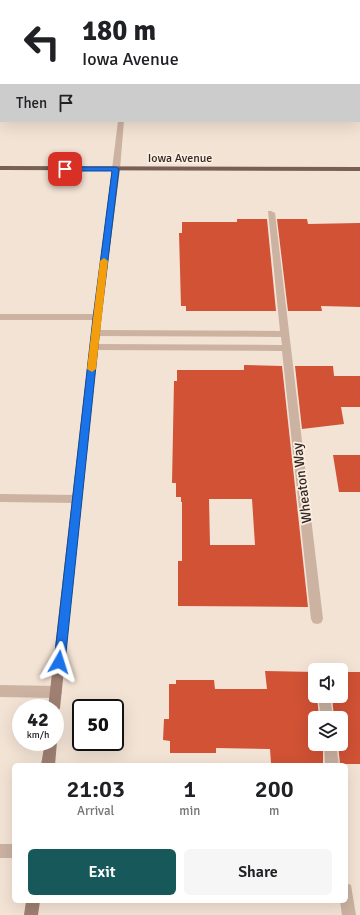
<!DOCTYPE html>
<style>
body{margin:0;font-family:Signika,sans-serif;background:#f6f6f6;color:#202124;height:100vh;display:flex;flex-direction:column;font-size:15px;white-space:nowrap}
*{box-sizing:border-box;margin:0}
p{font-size:13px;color:#757577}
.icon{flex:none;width:22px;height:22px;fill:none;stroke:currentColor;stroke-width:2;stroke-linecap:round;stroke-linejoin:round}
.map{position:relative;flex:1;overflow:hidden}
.side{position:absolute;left:12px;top:763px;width:336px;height:140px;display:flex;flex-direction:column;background:#fff;border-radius:6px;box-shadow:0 4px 16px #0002}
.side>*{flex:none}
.hud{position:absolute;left:0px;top:0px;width:360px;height:122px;box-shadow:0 4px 16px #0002;background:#fff;color:#202124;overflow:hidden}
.tools{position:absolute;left:308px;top:663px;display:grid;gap:8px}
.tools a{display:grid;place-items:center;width:40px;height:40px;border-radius:6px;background:#fff;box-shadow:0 4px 16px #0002;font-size:20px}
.speed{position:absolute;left:12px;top:699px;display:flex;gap:8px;font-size:20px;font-weight:700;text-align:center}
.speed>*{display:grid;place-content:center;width:52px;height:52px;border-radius:50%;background:#fff;box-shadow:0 4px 16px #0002;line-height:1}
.speed small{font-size:10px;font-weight:400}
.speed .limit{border:2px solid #111;border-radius:6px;background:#fff;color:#111}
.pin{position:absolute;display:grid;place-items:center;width:34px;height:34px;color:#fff;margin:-17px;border-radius:8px;box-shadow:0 2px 6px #0006}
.me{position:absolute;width:44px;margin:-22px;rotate:6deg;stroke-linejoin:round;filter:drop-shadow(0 0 3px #0008)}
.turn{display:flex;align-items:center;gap:14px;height:84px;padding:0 16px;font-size:18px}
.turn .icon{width:52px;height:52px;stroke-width:2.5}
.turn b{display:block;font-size:28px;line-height:34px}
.then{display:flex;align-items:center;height:38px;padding:0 16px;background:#0003;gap:8px;font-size:15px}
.eta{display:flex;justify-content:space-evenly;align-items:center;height:68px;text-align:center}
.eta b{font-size:24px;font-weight:600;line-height:28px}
.cta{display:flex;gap:8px;margin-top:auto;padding:8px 16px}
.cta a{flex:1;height:46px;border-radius:6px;background:#17595a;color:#fff;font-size:16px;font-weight:600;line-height:46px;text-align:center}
.cta a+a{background:#f6f6f6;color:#202124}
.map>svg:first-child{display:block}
</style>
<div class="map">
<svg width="360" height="915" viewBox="0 0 360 915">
<rect width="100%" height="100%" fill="#f3e3d5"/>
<path fill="#d15235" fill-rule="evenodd" d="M237 219H267L276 311H186V306H181L179 233H182V222H237Z
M277 219H307L308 224 360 223V307L321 306 322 311H288Z
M244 365 282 366 308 607 178 606V561H182V502H181V497H176V483H172L174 381H177V370H244ZM209 499H252L255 545H210Z
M295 366H333L334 376H360V407H341L344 424 302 429Z
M333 455H360V492H339Z
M265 671 315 672V696H317L319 718H315V744H323V764L271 763 270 749 216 748V753H170V741L163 740 164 719H169V684H176V680H214L215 689H267Z
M341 672H360V764H340L338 744H341V718H334L332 696H341Z"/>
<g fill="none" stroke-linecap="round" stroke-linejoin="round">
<path fill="#cbb2a1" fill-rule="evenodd" d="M0 18H1V22H0Z
M0 43H1V47H0Z
M0 86H1L0 93Z
M268 211H271L275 213 323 619 321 623 317 624 313 623 311 619 282 351 94 350 90 347 94 344 282 345 281 337 95 336 91 333 95 330 280 331Z
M0 314H97L101 317 97 320H0Z
M0 494 77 495 81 496 82 499 81 502 77 503 0 502Z
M0 685 56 686 60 688 62 692 60 696 56 698 0 697Z
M318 696H330L333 718H321Z
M324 744H336L339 765H325Z
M0 844H14V858H0Z
M346 883 351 885 356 915H342L340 901H346Z"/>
<path fill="#cbb2a1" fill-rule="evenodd" d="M131 0H137V1H131Z
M118 121H124L120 169 116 171 112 169Z"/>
<path fill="#9f8072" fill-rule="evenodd" d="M116 167 120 169 101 317 60 708 58 712 55 714V708H48L93 317 112 169Z
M56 738 57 742 55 765H41L45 742H55Z
M26 901H40L38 915H24Z"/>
<path fill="#785e54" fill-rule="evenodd" d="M0 166 360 167V171L0 170Z"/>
</g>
<path fill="#1a73e8" stroke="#114b97" d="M63 167H116L119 169 101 318 65 662 63 666 59 667 55 666 54 662 93 318 112 171H65L62 169Z"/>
<path fill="#f59e0b" d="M104 258 108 261 96 369 92 372 87 369 100 261Z"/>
<g text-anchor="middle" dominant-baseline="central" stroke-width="3.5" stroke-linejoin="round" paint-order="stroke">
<g font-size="12" fill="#352924" stroke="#faeee2">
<text x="180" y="158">Iowa Avenue</text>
</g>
<g font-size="14" fill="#352924" stroke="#faeee2">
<text transform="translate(302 483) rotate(-97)">Wheaton Way</text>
</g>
</g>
</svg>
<div class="tools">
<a><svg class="icon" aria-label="sound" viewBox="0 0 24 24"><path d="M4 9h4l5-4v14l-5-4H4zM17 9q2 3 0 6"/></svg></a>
<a><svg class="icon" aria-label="layers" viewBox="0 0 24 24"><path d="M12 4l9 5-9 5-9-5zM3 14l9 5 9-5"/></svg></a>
</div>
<div class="speed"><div>42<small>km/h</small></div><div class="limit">50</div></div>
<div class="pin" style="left:65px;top:169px;background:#d93025"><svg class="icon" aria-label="arrive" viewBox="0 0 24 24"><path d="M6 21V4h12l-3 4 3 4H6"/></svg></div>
<svg class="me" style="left:59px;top:662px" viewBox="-20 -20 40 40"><path d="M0-17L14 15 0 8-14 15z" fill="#1a73e8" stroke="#fff" stroke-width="4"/></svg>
<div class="hud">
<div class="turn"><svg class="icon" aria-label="left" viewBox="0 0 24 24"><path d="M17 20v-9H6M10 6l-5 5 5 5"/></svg><div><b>180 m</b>Iowa Avenue</div></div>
<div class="then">Then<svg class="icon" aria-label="arrive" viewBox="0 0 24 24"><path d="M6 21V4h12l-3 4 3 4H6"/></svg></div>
</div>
<section class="side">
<div class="eta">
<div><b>21:03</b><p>Arrival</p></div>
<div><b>1</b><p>min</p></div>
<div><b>200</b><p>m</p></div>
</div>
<div class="cta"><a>Exit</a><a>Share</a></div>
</section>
</div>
